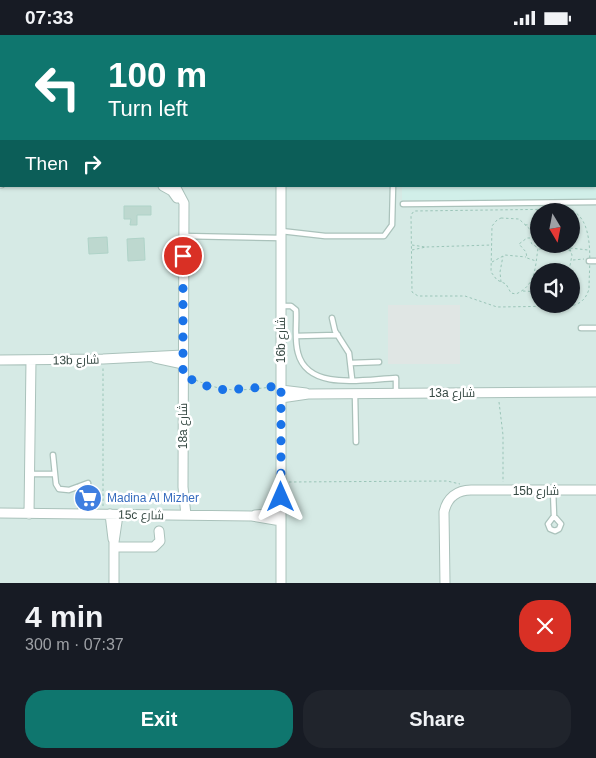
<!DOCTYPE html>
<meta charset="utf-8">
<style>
body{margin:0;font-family:Arial,Cairo,sans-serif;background:#20242c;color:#f1f3f6;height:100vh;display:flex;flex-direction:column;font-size:19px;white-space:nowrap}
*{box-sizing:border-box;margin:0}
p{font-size:16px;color:#9ea1a6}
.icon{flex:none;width:28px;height:28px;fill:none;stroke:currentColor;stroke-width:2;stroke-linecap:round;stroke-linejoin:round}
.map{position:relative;height:548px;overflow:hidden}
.side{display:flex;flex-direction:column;background:#171b24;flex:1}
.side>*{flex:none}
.hud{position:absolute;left:0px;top:0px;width:596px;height:152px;box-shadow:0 1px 4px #0004;background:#0f766e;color:#fff;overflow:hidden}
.needle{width:32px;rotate:170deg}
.tools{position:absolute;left:530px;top:168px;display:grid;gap:10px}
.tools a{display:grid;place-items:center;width:50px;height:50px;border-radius:50%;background:#171b24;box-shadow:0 1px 4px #0004;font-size:25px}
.pin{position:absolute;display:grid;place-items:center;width:42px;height:42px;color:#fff;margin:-21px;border:2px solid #fff;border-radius:50%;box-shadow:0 1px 5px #0007}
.me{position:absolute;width:55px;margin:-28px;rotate:0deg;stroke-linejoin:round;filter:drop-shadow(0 0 4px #0008)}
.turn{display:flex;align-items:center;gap:18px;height:105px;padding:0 25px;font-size:22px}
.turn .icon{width:65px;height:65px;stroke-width:2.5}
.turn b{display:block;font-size:35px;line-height:42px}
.then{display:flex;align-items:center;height:48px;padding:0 25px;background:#0003;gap:10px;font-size:19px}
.round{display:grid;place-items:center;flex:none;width:52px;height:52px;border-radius:20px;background:#20242c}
.headline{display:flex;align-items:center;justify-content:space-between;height:85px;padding:0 25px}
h1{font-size:30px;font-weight:600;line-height:38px}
.primary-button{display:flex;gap:10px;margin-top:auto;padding:10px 25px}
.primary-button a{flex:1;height:58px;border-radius:20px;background:#0f766e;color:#fff;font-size:20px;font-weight:600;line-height:58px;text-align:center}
.primary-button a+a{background:#20242c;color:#f1f3f6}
.status{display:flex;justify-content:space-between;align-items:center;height:35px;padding:0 25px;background:#171b24;direction:ltr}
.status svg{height:14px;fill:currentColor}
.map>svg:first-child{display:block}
</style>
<div class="status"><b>07:33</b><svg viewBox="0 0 49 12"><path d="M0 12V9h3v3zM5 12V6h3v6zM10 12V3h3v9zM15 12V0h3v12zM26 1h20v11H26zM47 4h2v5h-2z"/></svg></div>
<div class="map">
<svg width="596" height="548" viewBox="0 0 596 548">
<rect width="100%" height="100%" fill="#e8f5f2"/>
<path fill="#d6eae5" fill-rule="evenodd" d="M0 0H596V548H0ZM1 1H595V151H1ZM539 176H571V209H539ZM539 236H571V269H539Z"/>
<path fill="#d1efe9" d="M596 0V166L402 165V151H595V1H566Z"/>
<path fill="#e0e6e4" d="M388 270H460V329H388Z"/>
<path fill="#bdd8cf" stroke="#afd3c8" d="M124 171H151V180H137V190H130L131 184H124Z
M107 202 108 218 89 219 88 203Z
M144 203 145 225 128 226 127 204Z
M85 457 99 458V467H85Z"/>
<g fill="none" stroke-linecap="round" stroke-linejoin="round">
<g stroke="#aac2bb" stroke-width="7">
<path id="service" d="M411 0V1
M415 0V1
M555 0V1
M362 1 363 0
M595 131H596
M403 169 596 167
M281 196 325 201H384L392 190 393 151
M183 201 281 203
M589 226H596
M281 271H291L296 275C297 288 294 304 298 318 308 357 366 344 396 343V358
M332 283 335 296 349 318 352 344
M581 293H596
M296 301 338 300
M351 328 379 327
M355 359 356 407
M53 420 56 449 59 454 69 455 88 448
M30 439H55
M80 451 81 479
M553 455 554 481 548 489 550 494 555 496 559 494 561 489 554 481"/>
</g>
<g stroke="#aac2bb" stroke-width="11">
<path id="minor" d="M283 1 284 0
M0 148H1
M163 151 172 156 177 163
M175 151 184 168 183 452 186 480
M155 323 183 329
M0 325 103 324 183 320
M281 355 306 358
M281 363 308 359 596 357
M0 478 252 481 281 486
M29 479 31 325
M110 479 113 504
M255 480 281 478
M114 512H154L160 506 159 496
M114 548V507L118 480
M281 548V151
M445 548 444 477C447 463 457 455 471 455H596"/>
</g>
<path stroke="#9ac5b8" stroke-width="1" stroke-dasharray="2.5 2.5" stroke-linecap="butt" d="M193 0V1
M568 174C596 182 589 229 589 254 586 264 580 270 569 271L497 272 465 261H418L412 257 411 180 414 176Z
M501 183 519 184 536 200 531 208 538 213C535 233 536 250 516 259L511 258 506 249 497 245 491 237 492 191 497 185Z
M525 190 539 189
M535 203H527L519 209 526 217 527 223 536 226
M568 209 572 220 569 236
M412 210 425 212
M570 213 588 215
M539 214 558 213 571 216
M412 215 426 212 492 210
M573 225 584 224
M492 227 505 220 526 222
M501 247 500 237 503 221
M523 256 539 257
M191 343C224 358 236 356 272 352
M499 367 503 400V447
M289 447 447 446 460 449
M103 471V333"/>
<use href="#service" stroke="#fff" stroke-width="4.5"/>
<use href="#minor" stroke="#fff" stroke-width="9"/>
</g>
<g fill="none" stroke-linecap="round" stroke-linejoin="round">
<path stroke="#1a73e8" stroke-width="9" stroke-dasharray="0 16.2" d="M183 221V341L207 351 225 355 281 351V462"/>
</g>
<defs>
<g id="supermarket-disc" transform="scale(1.4375)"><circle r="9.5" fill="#3f7fe0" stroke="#fff"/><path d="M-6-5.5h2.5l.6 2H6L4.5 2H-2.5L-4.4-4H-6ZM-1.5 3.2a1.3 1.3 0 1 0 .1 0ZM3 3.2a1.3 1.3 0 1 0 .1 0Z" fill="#fff"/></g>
</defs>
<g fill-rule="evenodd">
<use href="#supermarket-disc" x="88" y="463"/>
</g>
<g text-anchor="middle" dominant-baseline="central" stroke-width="5" stroke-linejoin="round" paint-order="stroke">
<g font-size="12" fill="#364943" stroke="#fff">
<text transform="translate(281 305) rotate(-90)">16b شارع</text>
<text transform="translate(76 325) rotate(-1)">13b شارع</text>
<text x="452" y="358">13a شارع</text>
<text transform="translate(183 391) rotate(-90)">18a شارع</text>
<text x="536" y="456">15b شارع</text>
<text transform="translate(141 480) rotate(1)">15c شارع</text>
</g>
<g font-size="12" fill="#366cbe" stroke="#fff" text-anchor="start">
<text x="107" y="463">Madina Al Mizher</text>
</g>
</g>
</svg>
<div class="tools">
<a><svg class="needle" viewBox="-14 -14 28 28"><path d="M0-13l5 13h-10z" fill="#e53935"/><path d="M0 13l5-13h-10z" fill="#9ea1a6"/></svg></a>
<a><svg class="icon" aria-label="sound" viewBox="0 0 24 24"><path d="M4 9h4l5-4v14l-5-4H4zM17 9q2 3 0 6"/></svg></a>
</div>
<div class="pin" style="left:183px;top:221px;background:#d93025"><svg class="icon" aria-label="arrive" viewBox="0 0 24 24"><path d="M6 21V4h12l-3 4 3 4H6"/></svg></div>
<svg class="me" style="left:281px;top:462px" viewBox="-20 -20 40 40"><path d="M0-17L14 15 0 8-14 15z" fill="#1a73e8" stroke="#fff" stroke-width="4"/></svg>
<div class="hud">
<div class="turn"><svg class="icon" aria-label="left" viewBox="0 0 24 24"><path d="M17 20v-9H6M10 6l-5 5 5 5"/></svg><div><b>100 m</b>Turn left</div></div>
<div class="then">Then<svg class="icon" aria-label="right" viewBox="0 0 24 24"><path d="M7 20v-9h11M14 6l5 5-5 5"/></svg></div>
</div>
</div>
<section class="side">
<div class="headline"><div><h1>4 min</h1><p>300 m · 07:37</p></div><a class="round" style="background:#d93025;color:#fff"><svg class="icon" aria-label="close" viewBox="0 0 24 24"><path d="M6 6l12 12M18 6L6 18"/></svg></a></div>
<div class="primary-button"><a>Exit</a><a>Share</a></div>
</section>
